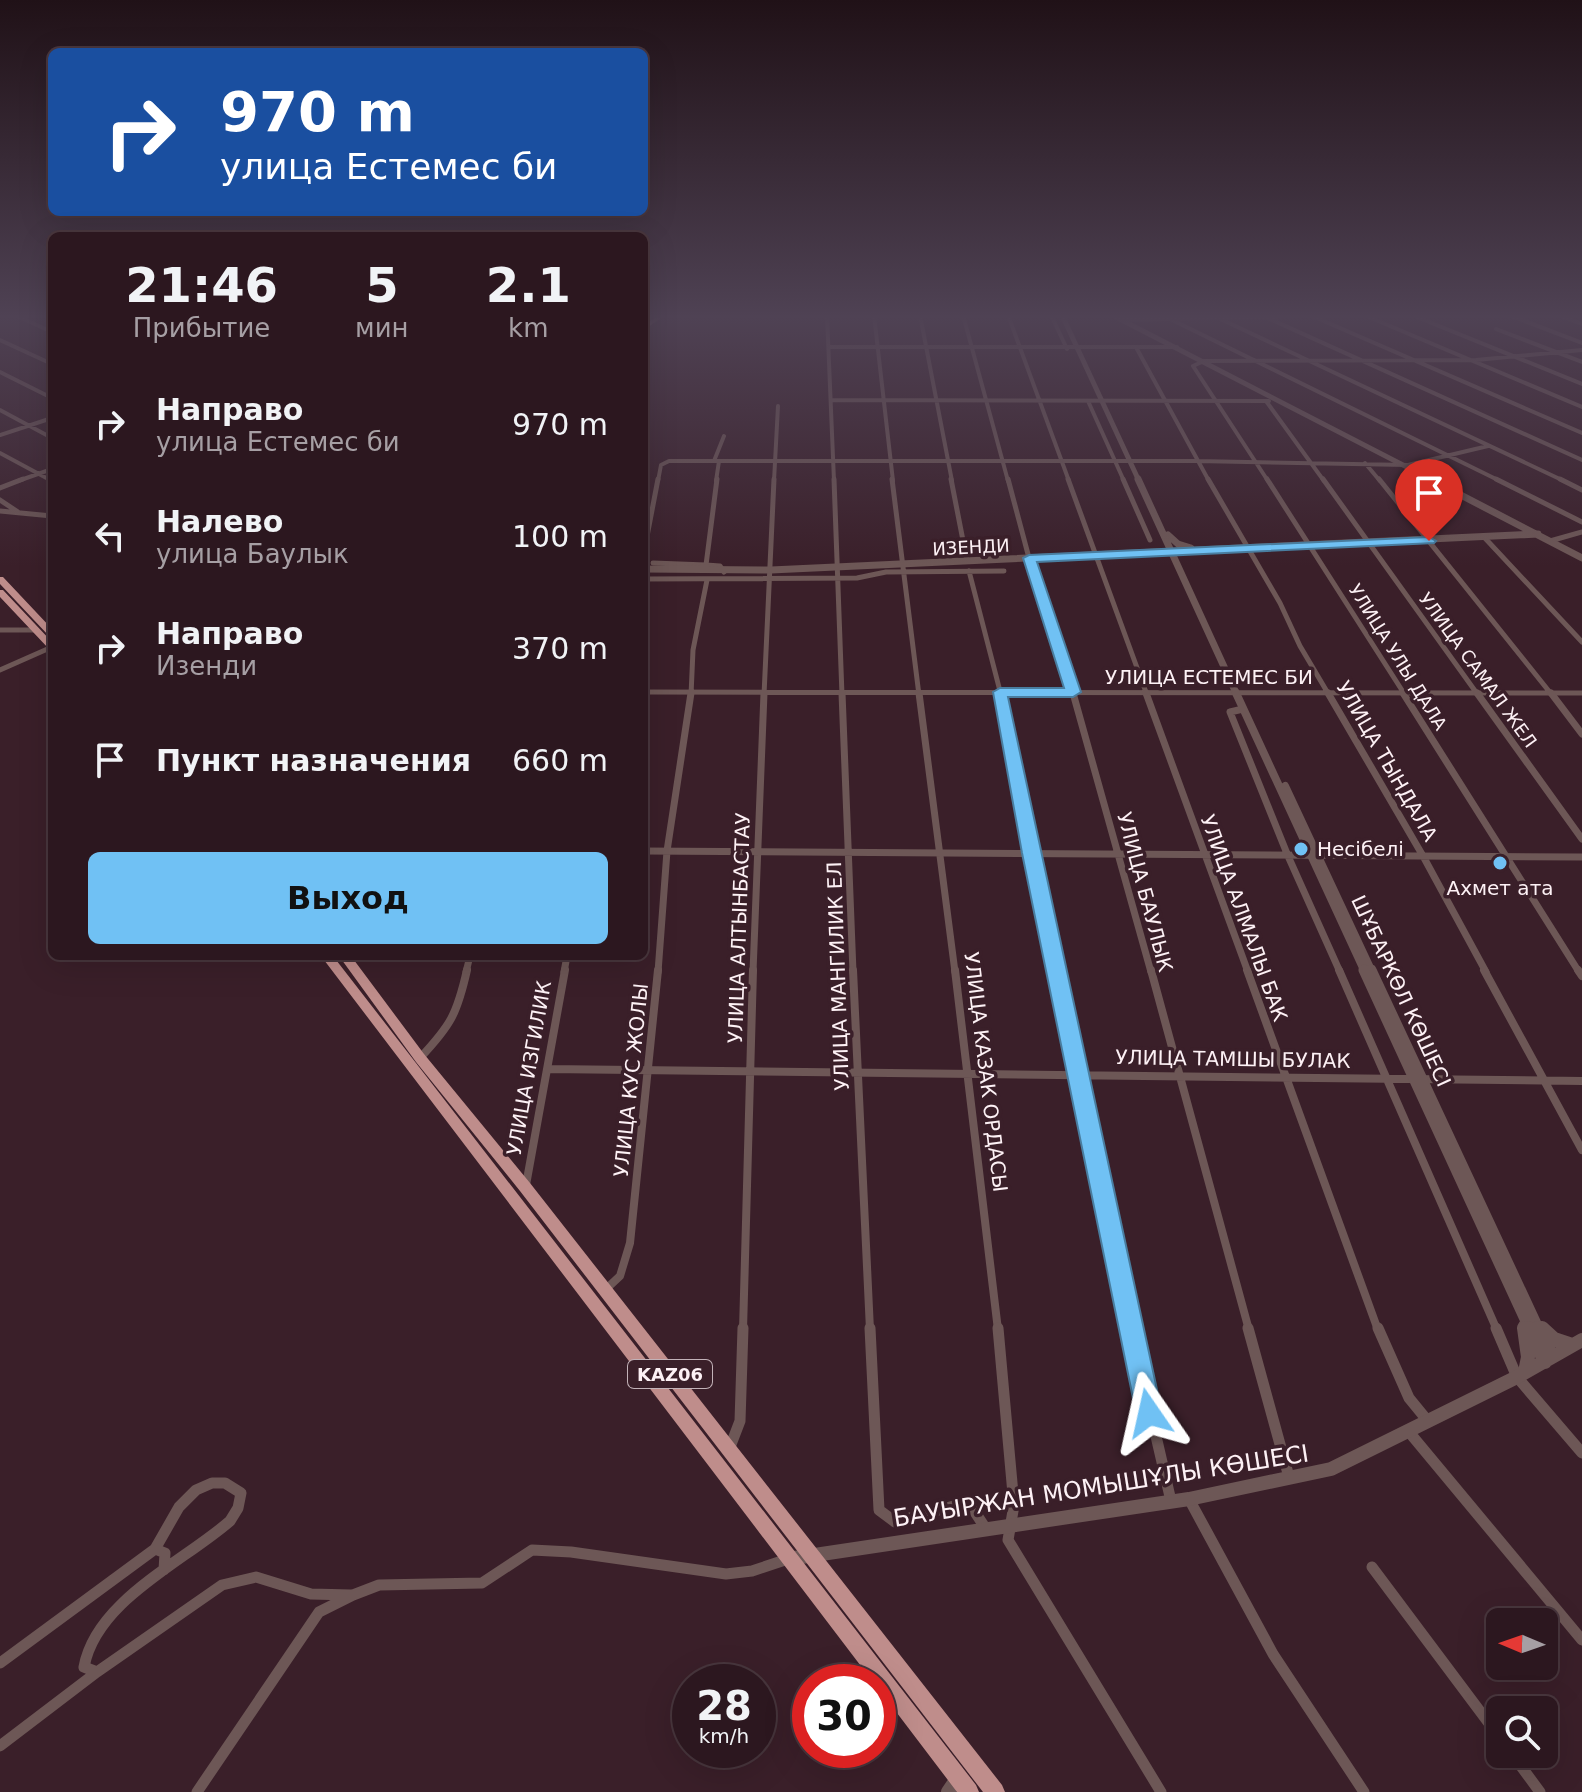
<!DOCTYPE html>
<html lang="ru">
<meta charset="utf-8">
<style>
body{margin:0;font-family:"DejaVu Sans",sans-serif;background:#38242c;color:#f1f3f6;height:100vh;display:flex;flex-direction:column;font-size:30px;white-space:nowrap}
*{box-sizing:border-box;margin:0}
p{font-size:26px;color:#a69fa4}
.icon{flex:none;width:44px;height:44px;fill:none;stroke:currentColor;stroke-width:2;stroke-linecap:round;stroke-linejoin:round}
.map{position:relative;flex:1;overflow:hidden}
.side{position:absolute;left:48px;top:232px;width:600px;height:728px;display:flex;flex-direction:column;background:#2c171f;border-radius:12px;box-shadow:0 8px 32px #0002,0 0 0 2px #48363d}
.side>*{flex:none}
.top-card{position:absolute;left:48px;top:48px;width:600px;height:168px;border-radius:12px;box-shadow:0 8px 32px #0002,0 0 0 2px #48363d;background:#1a4fa0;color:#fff;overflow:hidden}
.needle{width:52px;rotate:272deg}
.fabs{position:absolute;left:1486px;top:1608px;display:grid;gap:16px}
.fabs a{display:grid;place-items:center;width:72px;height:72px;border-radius:12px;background:#2c171f;box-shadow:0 8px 32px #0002,0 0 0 2px #48363d;font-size:40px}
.speed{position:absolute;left:672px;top:1664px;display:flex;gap:16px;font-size:40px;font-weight:700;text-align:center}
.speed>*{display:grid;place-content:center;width:104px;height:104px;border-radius:50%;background:#2c171f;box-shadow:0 8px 32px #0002,0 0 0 2px #48363d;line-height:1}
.speed small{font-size:20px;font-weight:400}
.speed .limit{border:12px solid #d22;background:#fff;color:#111}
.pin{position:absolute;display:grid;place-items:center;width:68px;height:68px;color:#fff;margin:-82px -34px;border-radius:50% 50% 50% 0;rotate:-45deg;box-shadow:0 0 8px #0007}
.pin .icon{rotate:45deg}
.me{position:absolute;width:88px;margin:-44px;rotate:349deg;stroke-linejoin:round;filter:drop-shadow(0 0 6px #0008)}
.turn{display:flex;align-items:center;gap:28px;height:168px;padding:0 40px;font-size:36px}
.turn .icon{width:104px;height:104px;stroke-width:2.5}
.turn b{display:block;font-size:56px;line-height:68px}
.eta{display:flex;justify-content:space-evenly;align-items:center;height:136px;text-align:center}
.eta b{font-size:48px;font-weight:700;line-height:56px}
.button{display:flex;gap:16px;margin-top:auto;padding:16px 40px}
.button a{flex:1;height:92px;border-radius:12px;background:#70c1f4;color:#111;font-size:32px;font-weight:700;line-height:92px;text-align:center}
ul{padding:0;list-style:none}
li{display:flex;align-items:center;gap:24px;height:112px;padding:0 40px}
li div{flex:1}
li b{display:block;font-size:30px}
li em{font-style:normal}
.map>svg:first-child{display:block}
</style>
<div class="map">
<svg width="1582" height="1792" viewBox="0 0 1582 1792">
<rect width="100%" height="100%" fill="#3a1f29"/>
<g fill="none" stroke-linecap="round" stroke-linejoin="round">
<path stroke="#6d5756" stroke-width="4" d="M15 315 52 332
M827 315 834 481
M874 315 893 481
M920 315 952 481
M963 315 1008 481
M1008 315 1069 481
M1051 315 1067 349
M1162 315 1500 481
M1212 315 1564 481
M1261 315 1582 460
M1310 315 1582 433
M1364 315 1582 407
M1412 315 1582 384
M1509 315 1582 343
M1558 315 1582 324
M1121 320 1344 315
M1496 329 1582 362
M0 340 52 364
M829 347H1177
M1137 349 1209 481
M0 372 52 398
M832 400 1269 401
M1088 401 1124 481
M1266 401 1324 481
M0 410 52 438
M0 435 52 418
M0 453 52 481
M714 461 724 436
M1365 463 1380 481
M18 481 52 469
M658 481 661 465 669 461H1197L1408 465 1488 446
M716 481 719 461
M774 481 778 406
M1268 481 1193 366 1204 361 1476 360 1582 350"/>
<path stroke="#6d5756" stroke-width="5" d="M49 479 52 481
M717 479 706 565 720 566 724 572
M834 479 842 695
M892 479 919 695
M951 479 967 561
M1008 479 1029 558 1074 695
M1068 479 1147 695
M1123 479 1150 540
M1208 479 1280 603 1300 646 1329 695
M1267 479 1405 695
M1323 479 1478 695
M1379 479 1552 695
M1496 479 1582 522
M1560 479 1582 490
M0 488 23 479
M0 500 18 512
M0 511 52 516
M1483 536 1582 642
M1550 541 1582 532
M644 552 658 479
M653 563 706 565
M969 571 1001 695
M644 579 857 578 886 572 1004 571
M0 630H36
M0 670 52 647
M644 692 1582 693
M691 695 693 650 707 580
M764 695 774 479"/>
<path stroke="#6d5756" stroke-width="7" d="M842 693 853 972
M919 693 955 972
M1000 693 1056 972
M1073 693 1151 972
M1146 693 1248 972
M1328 693 1423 856 1486 972
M1403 693 1579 972
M1477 693 1582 839
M1551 693 1582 734
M1243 709 1230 712 1288 856 1340 972
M644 851 1582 857
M466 972 470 956
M564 972 567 956
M658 972 667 851 691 693
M753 972 764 693"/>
<path stroke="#6d5756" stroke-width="8" d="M853 970 870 1330
M955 970 998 1330
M1056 970 1131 1330
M1151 970 1249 1330
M1247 970 1378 1330
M1339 970 1497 1330
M1484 970 1582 1150
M1578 970 1582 976
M420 1058C451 1025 457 1014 467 970
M548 1069 1582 1081
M526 1185 565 970
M605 1290 620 1276 630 1243 658 970
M743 1330 753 970"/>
<path stroke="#6d5756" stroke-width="11" d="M870 1328 879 1510 895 1522 961 1504 971 1506 986 1529
M998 1328 1014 1505 1008 1540 1161 1792
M1131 1328 1171 1501
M1248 1328 1289 1477
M1378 1328 1409 1398 1427 1420
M1496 1328 1517 1377 1582 1453
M1409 1432 1582 1640
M730 1447 740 1421 743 1328
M1189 1499 1273 1654 1364 1792
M155 1549 165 1553 164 1570
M1372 1567 1500 1738
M0 1663 155 1549 179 1507 196 1490 212 1483H225L241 1493 238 1508 230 1521C183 1562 96 1601 84 1667L97 1672
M0 1746 97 1672 222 1585 256 1577 311 1594 351 1595
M1512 1754 1540 1792
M197 1792 319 1612 353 1595 379 1585 482 1583 532 1550 571 1552 726 1574 752 1571 788 1559"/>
<path stroke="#6d5756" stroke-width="5" d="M1062 315 1139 481
M1112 315 1434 481"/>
<path stroke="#6d5756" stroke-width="7" d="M1138 479 1237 695
M1430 479 1582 558
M1168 535 1178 544 1191 548
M644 569 771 570 1538 534"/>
<path stroke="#6d5756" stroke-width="8" d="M1236 693 1365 972
M1285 786 1372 972"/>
<path stroke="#6d5756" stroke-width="11" d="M1364 970 1530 1330
M1371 970 1539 1330
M1524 1325 1525 1330
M1541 1327 1544 1330"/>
<path stroke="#6d5756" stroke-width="14" d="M1524 1328 1528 1357 1525 1372
M1529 1328 1545 1362
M1538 1328 1552 1357
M1542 1328 1554 1339 1572 1345
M788 1559 1189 1499 1331 1469 1517 1377 1582 1340
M948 1792 958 1777"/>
<path fill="#b28482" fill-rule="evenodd" d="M659 315H665L644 330V325Z"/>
<path fill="#bf8d8b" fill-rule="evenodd" d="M0 577H3L52 629V637L49 636 0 584Z
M0 590H3L52 642V650L49 649 0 597Z
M321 956H333L976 1785 979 1792H957L878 1688V1682H873Z
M339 956H351L424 1054 530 1183 1002 1785 1005 1792H983L520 1191 416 1062Z"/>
</g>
<linearGradient id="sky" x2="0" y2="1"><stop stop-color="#201117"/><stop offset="0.56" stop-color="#4f4254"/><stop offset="1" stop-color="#4f4254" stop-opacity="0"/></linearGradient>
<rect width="1582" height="566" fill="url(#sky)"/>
<path fill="#70c1f4" stroke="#497d9f" stroke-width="2" d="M1429 537 1436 541 1434 543 1037 562 1081 692 1073 697H1008L1162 1413 1159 1423 1149 1427 1140 1423 1136 1413 1022 853 993 692 1000 688H1064L1023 558 1029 555Z"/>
<g fill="#70c1f4" stroke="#3a1f29" stroke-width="3">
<circle cx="1301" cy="849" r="8"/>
<circle cx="1500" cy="863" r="8"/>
</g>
<g text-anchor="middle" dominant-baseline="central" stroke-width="7" stroke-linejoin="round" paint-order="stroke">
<g font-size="18" fill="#fdf1f5" stroke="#3a1f29">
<text transform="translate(971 547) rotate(-3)">ИЗЕНДИ</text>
<text transform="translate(1398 657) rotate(58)">УЛИЦА УЛЫ ДАЛА</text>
<text transform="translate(1478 670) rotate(54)">УЛИЦА САМАЛ ЖЕЛ</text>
</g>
<rect fill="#3a1f29" stroke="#c2b2b8" stroke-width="2" x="628" y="1360" width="84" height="28" rx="6"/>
<g font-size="18" font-weight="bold" fill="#fdf1f5">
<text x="670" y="1374">KАZ06</text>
</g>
<g font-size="20" fill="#fdf1f5" stroke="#3a1f29">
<text x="1209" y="677">УЛИЦА ЕСТЕМЕС БИ</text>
<text transform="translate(1387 761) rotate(60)">УЛИЦА ТЫНДАЛА</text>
<text transform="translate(1145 892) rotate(75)">УЛИЦА БАУЛЫК</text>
<text transform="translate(1244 918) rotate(70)">УЛИЦА АЛМАЛЫ БАК</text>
<text transform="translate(739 928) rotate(-88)">УЛИЦА АЛТЫНБАСТАУ</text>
<text transform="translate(838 976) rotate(-92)">УЛИЦА МАНГИЛИК ЕЛ</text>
<text transform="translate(1401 991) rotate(65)">ШҰБАРКӨЛ КӨШЕСІ</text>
<text transform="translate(1233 1059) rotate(1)">УЛИЦА ТАМШЫ БУЛАК</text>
<text transform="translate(529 1068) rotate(-80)">УЛИЦА ИЗГИЛИК</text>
<text transform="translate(986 1072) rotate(83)">УЛИЦА КАЗАК ОРДАСЫ</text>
<text transform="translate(631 1080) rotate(-84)">УЛИЦА КУС ЖОЛЫ</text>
</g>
<g font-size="20" fill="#fdf1f5" stroke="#3a1f29" text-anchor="start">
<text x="1317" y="849">Несібелі</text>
<text x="1500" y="888" text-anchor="middle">Ахмет ата</text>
</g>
<g font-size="24" fill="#fdf1f5" stroke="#3a1f29">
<text transform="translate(1101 1486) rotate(-9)">БАУЫРЖАН МОМЫШҰЛЫ КӨШЕСІ</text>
</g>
</g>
</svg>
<div class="fabs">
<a><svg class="needle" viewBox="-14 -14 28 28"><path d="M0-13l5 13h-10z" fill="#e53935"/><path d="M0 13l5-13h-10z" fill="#a69fa4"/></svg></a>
<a><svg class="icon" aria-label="search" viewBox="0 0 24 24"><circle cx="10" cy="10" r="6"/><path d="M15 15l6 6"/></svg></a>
</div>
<div class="speed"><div>28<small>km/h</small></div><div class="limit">30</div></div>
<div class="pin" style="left:1429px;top:541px;background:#d93025"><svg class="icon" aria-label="arrive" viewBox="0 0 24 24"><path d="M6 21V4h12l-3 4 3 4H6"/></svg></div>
<svg class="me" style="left:1149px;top:1413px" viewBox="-20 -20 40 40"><path d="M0-17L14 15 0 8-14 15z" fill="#70c1f4" stroke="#fff" stroke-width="4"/></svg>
<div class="top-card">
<div class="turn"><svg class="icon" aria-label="right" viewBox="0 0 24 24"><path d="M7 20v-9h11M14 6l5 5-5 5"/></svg><div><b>970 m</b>улица Естемес би</div></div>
</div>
<section class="side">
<div class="eta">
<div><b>21:46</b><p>Прибытие</p></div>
<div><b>5</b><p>мин</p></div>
<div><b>2.1</b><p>km</p></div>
</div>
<ul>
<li><svg class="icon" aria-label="right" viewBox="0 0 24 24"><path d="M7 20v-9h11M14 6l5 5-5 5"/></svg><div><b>Направо</b><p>улица Естемес би</p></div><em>970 m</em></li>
<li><svg class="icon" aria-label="left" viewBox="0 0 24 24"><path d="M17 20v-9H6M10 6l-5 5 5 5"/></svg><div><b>Налево</b><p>улица Баулык</p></div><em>100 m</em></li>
<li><svg class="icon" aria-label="right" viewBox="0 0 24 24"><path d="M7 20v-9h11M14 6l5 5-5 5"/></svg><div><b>Направо</b><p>Изенди</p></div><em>370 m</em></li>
<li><svg class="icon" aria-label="arrive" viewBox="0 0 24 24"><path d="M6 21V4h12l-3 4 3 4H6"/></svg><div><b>Пункт назначения</b></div><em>660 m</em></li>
</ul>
<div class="button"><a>Выход</a></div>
</section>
</div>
